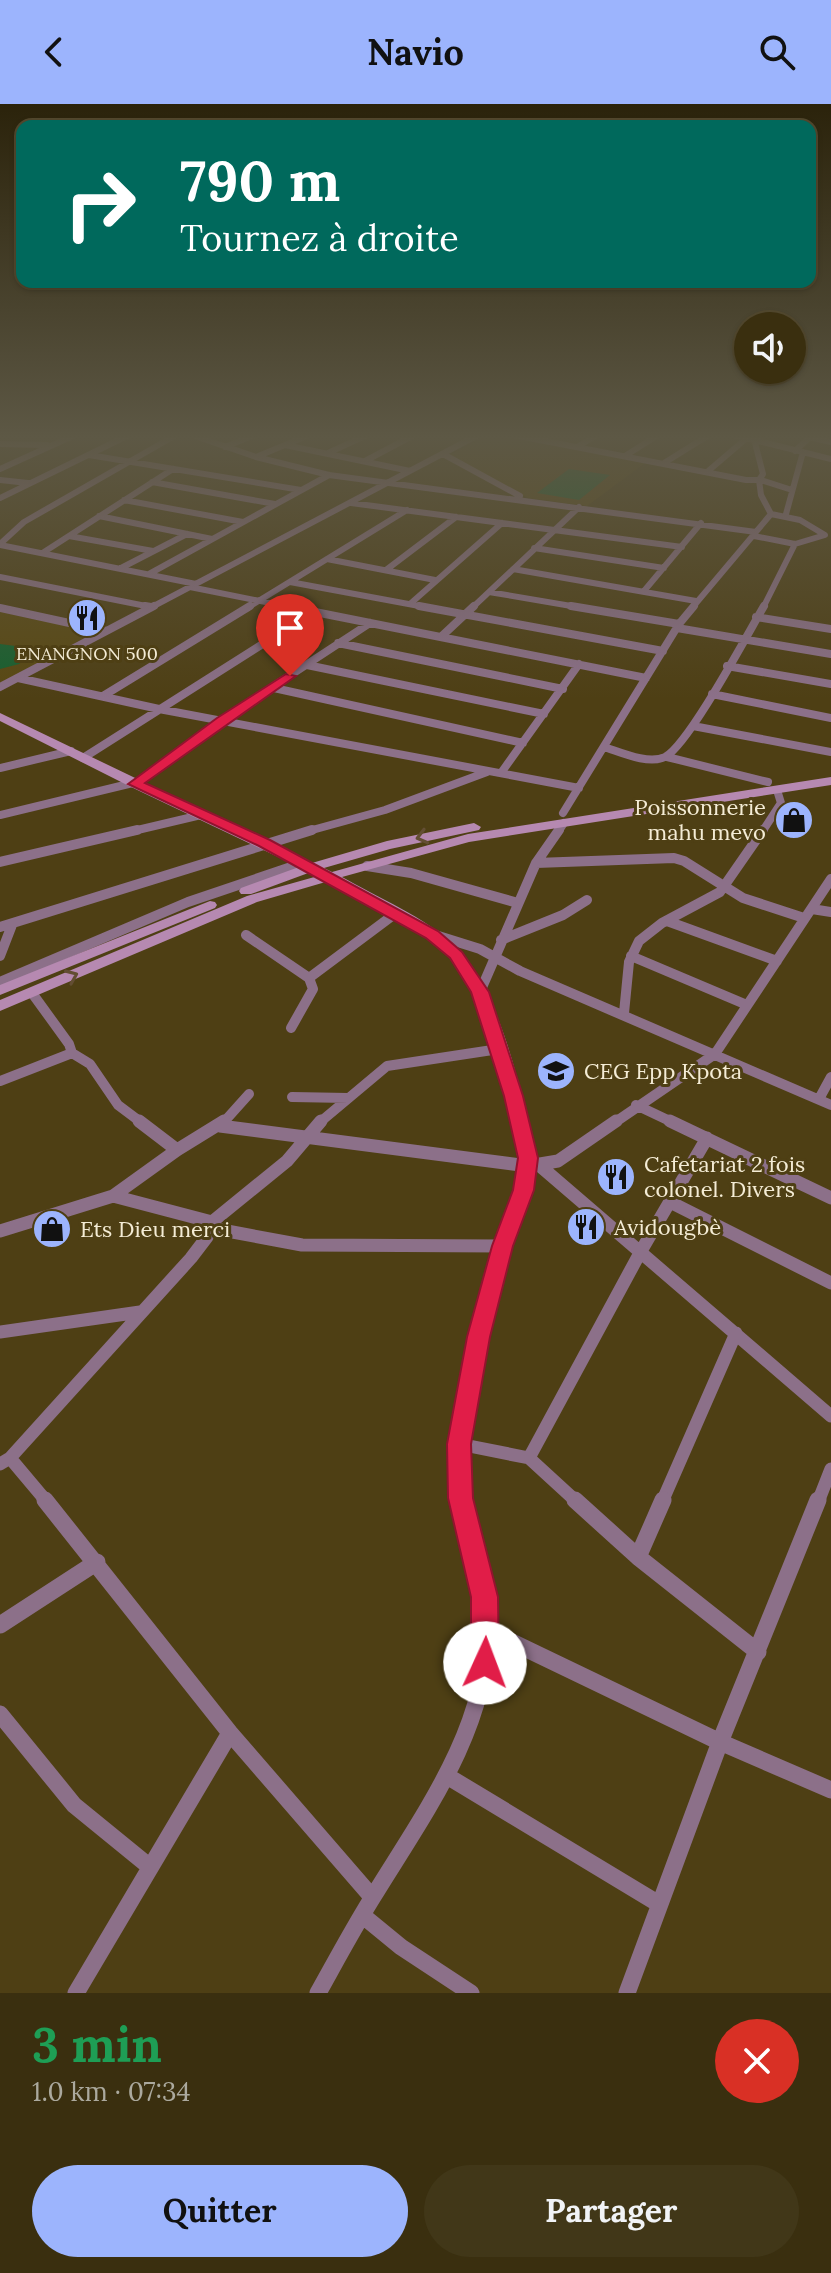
<!DOCTYPE html>
<html lang="fr">
<meta charset="utf-8">
<style>
body{margin:0;font-family:Lora,serif;background:#413718;color:#f1f3f6;height:100vh;display:flex;flex-direction:column;font-size:30px;white-space:nowrap}
*{box-sizing:border-box;margin:0}
p{font-size:26px;color:#aba99e}
.icon{flex:none;width:44px;height:44px;fill:none;stroke:currentColor;stroke-width:2;stroke-linecap:round;stroke-linejoin:round}
.map{position:relative;height:1889px;overflow:hidden}
.details{display:flex;flex-direction:column;background:#3a2f0f;flex:1}
.details>*{flex:none}
.hud{position:absolute;left:16px;top:16px;width:800px;height:168px;border-radius:16px;box-shadow:0 2px 6px #0004,0 0 0 2px #544a2f;background:#00695c;color:#fff;overflow:hidden}
.controls{position:absolute;left:734px;top:208px;display:grid;gap:16px}
.controls a{display:grid;place-items:center;width:72px;height:72px;border-radius:50%;background:#3a2f0f;box-shadow:0 2px 6px #0004,0 0 0 2px #544a2f;font-size:40px}
.pin{position:absolute;display:grid;place-items:center;width:68px;height:68px;color:#fff;margin:-82px -34px;border-radius:50% 50% 50% 0;rotate:-45deg;box-shadow:0 0 8px #0007}
.pin .icon{rotate:45deg}
.me{position:absolute;width:88px;margin:-44px;rotate:2deg;stroke-linejoin:round;filter:drop-shadow(0 0 6px #0008)}
.turn{display:flex;align-items:center;gap:28px;height:168px;padding:0 32px;font-size:36px}
.turn .icon{width:104px;height:104px;stroke-width:2.5}
.turn b{display:block;font-size:56px;line-height:68px}
.round{display:grid;place-items:center;flex:none;width:84px;height:84px;border-radius:42px;background:#413718}
.headline{display:flex;align-items:center;justify-content:space-between;height:136px;padding:0 32px}
h1{font-size:48px;font-weight:700;line-height:60px;color:#1e9e55}
.cta{display:flex;gap:16px;margin-top:auto;padding:16px 32px}
.cta a{flex:1;height:92px;border-radius:48px;background:#9cb4fd;color:#111;font-size:32px;font-weight:700;line-height:92px;text-align:center}
.cta a+a{background:#413718;color:#f1f3f6}
header{display:flex;justify-content:space-between;align-items:center;height:104px;padding:0 32px;background:#9cb4fd;color:#111;font-size:36px;font-weight:700}
.map>svg:first-child{display:block}
</style>
<header><svg class="icon" aria-label="back" viewBox="0 0 24 24"><path d="M15 5l-7 7 7 7"/></svg>Navio<svg class="icon" aria-label="search" viewBox="0 0 24 24"><circle cx="10" cy="10" r="6"/><path d="M15 15l6 6"/></svg></header>
<div class="map">
<svg width="831" height="1889" viewBox="0 0 831 1889">
<rect width="100%" height="100%" fill="#4e3f14"/>
<path fill="#594812" d="M486 331H500L645 359 587 402 528 394 449 352Z
M0 508 95 528 0 580Z"/>
<path fill="#17602f" d="M569 365 610 371 579 396 537 389Z
M0 540 23 543 30 551 19 560 0 565Z"/>
<g fill="none" stroke-linecap="round" stroke-linejoin="round">
<path stroke="#8c7089" stroke-width="6" d="M192 331 256 353 329 371 756 428
M514 331 746 376H761L792 386
M734 331 831 355
M753 331 763 370 759 376 761 391 771 410
M809 333 831 338
M0 340 47 341
M285 341 410 367
M225 343 254 331
M577 343 597 331
M795 347 812 331
M328 349 367 331
M443 350 520 392
M89 351 301 386
M625 352 658 331
M256 353 309 331
M365 357 414 331
M664 359 709 331
M0 365 75 331
M707 368 748 333
M0 376 28 379
M152 378 275 400
M0 394 129 331
M124 396 243 418
M351 399 682 443
M786 410 803 348
M99 412 212 435
M69 432 153 447
M754 432 795 440 825 431 800 416 771 410
M0 440 24 418 176 331
M0 441 196 480
M534 444 664 464
M44 448 173 365
M327 455 435 476
M121 464 187 430
M513 465 696 497
M386 466 456 413
M149 470 329 371
M0 473 151 503
M290 478 430 504
M190 483 295 504
M644 487 701 419
M489 488 583 504
M410 500 502 419
M150 504 478 331
M247 504 407 406
M472 504 579 403
M692 504 771 410
M763 504 795 440"/>
<path stroke="#8c7089" stroke-width="8" d="M145 502 151 503
M285 502 646 574
M419 502 663 547
M571 502 679 520
M0 504 106 527
M756 513 831 525
M677 524 831 550
M443 531 474 502
M338 539 563 585
M307 561 544 610
M727 562 831 580
M18 574 159 605 579 684
M0 583 154 502
M274 584 523 639
M712 590 831 614
M103 592 250 502
M693 622 831 648
M604 643C620 648 648 661 665 653 689 640 747 531 764 502
M667 653 768 678
M83 654 313 508
M0 664 71 647
M501 669 579 560
M563 709 679 520 694 502
M0 711 141 677 222 616 370 519
M129 728 201 711
M305 728 385 706 487 668
M558 728 564 719
M762 728 781 699 777 686"/>
<path stroke="#8c7089" stroke-width="10" d="M0 758 137 726
M536 759 674 754 684 757 743 794 804 814
M367 762 411 769 518 799
M812 805 831 808
M667 817 777 857
M0 823 312 726
M432 830 480 845 520 867 831 1001
M246 831 309 874 396 809
M501 836 563 811 587 796
M0 852 12 821
M631 852 747 901
M0 878 188 798 303 759
M480 888 536 759 559 726
M32 889 69 940 72 949 90 960 118 1001 142 1019
M624 909 629 858 639 837 662 819 720 788 763 726
M291 924 313 885 309 874
M0 977 72 949
M292 993 348 994
M819 995 831 973
M636 1001 674 1019
M223 1019 249 990
M319 1019 387 962 499 945
M614 1019 715 950 831 775"/>
<path stroke="#8c7089" stroke-width="13" d="M139 1017 177 1046
M670 1017 831 1094
M220 1022 528 1062 558 1057 616 1017
M539 1061 831 1312
M113 1092 212 1118
M670 1098 831 1179
M211 1124 302 1141 503 1142
M0 1127 113 1092 177 1046 224 1017
M0 1228 140 1208
M459 1340 529 1354 577 1398
M10 1354 47 1398
M529 1354 641 1147 707 1034
M0 1360 10 1354 191 1154 207 1133 212 1118 287 1057 321 1017
M463 1398C447 1315 477 1222 502 1144 511 1117 523 1090 528 1062
M662 1398 736 1229
M818 1398 831 1365"/>
<path stroke="#8c7089" stroke-width="17" d="M45 1396 230 1629 372 1793
M575 1396 638 1453 758 1548
M638 1453 663 1396
M0 1521 97 1458
M487 1526 720 1638 831 1686
M0 1610 74 1701 150 1763
M447 1672 659 1800
M362 1811 401 1843 471 1889
M76 1889 230 1629
M318 1889C337 1855 355 1821 376 1788 424 1710 487 1624 487 1528 487 1483 471 1440 462 1396
M627 1889 720 1638 818 1396"/>
<path fill="#b689b1" fill-rule="evenodd" d="M0 609 312 759 387 737 474 719 481 723 479 726 390 745 324 764 332 768 468 730 831 673V681L469 738 342 773C375 792 428 815 453 840 503 890 523 994 537 1062L534 1066H522L519 1062C508 1003 486 884 440 844 409 816 366 798 329 777L257 798 0 907V896L247 792 318 772 311 768 251 790H241L239 787 241 784 299 763 131 683 0 617Z
M210 797 215 798 217 801 215 804 0 891V881Z"/>
</g>
<defs><path id="oneway-chevron" d="M-2-3.5L2.5 0L-2 3.5" fill="none" stroke-width="1.6" stroke-linecap="round" stroke-linejoin="round" transform="scale(2)"/></defs>
<g stroke="#634e33">
<use href="#oneway-chevron" transform="translate(422 733) rotate(165)"/>
<use href="#oneway-chevron" transform="translate(72 872) rotate(-23)"/>
</g>
<linearGradient id="sky" x2="0" y2="1"><stop stop-color="#2b230b"/><stop offset="0.56" stop-color="#5d5845"/><stop offset="1" stop-color="#5d5845" stop-opacity="0"/></linearGradient>
<rect width="831" height="595" fill="url(#sky)"/>
<path fill="#e11d48" stroke="#92132f" stroke-width="2" d="M286 570 296 572 145 679 270 736 438 827 462 848 489 888 523 992 538 1054 534 1086 513 1142 490 1233 471 1340 473 1394 498 1493 499 1559 495 1568 485 1572 475 1568 471 1559V1493L448 1394 447 1340 467 1233 492 1142 513 1086 518 1054 504 992 471 888 450 854 426 834 259 742 128 680 217 614Z"/>
<defs>
<g id="restaurant-disc" transform="scale(2)"><circle r="9.5" fill="#9cb4fd" stroke="#4e3f14"/><path d="M-5-6h1v4h1v-4h1v4h1v-4h1v5L-1.5 .5V6h-2V.5L-5-1ZM5-6V6H3V1.5H1.5Q1.5-4 5-6Z" fill="#111"/></g>
<g id="shop-disc" transform="scale(2)"><circle r="9.5" fill="#9cb4fd" stroke="#4e3f14"/><path d="M-5-2.5h2.3a2.7 3.5 0 0 1 5.4 0H5L5.5 6h-11ZM-1.5-2.5h3a1.5 2.3 0 0 0-3 0Z" fill="#111"/></g>
<g id="school-disc" transform="scale(2)"><circle r="9.5" fill="#9cb4fd" stroke="#4e3f14"/><path d="M0-5L7-2L0 1L-7-2ZM-4 1L0 2.5L4 1V4Q0 6-4 4Z" fill="#111"/></g>
</defs>
<g fill-rule="evenodd">
<use href="#restaurant-disc" x="87" y="514"/>
<use href="#shop-disc" x="794" y="716"/>
<use href="#school-disc" x="556" y="967"/>
<use href="#restaurant-disc" x="616" y="1073"/>
<use href="#restaurant-disc" x="586" y="1123"/>
<use href="#shop-disc" x="52" y="1125"/>
</g>
<g text-anchor="middle" dominant-baseline="central" stroke-width="6" stroke-linejoin="round" paint-order="stroke">
<g font-size="18" fill="#f4ecd5" stroke="#4e3f14">
<text x="87" y="549">ENANGNON 500</text>
</g>
<g font-size="22" fill="#f4ecd5" stroke="#4e3f14" text-anchor="start">
<text x="766" y="703" text-anchor="end">Poissonnerie<tspan x="766" dy="25">mahu mevo</tspan></text>
<text x="584" y="967">CEG Epp Kpota</text>
<text x="644" y="1060">Cafetariat 2 fois<tspan x="644" dy="25">colonel. Divers</tspan></text>
<text x="614" y="1123">Avidougbè</text>
<text x="80" y="1125">Ets Dieu merci</text>
</g>
</g>
</svg>
<div class="controls">
<a><svg class="icon" aria-label="sound" viewBox="0 0 24 24"><path d="M4 9h4l5-4v14l-5-4H4zM17 9q2 3 0 6"/></svg></a>
</div>
<div class="pin" style="left:290px;top:572px;background:#d93025"><svg class="icon" aria-label="arrive" viewBox="0 0 24 24"><path d="M6 21V4h12l-3 4 3 4H6"/></svg></div>
<svg class="me" style="left:485px;top:1559px" viewBox="-20 -20 40 40"><circle r="19" fill="#fff"/><path d="M0-13L10 11 0 6-10 11z" fill="#e11d48"/></svg>
<div class="hud">
<div class="turn"><svg class="icon" aria-label="right" viewBox="0 0 24 24"><path d="M7 20v-9h11M14 6l5 5-5 5"/></svg><div><b>790 m</b>Tournez à droite</div></div>
</div>
</div>
<section class="details">
<div class="headline"><div><h1>3 min</h1><p>1.0 km · 07:34</p></div><a class="round" style="background:#d93025;color:#fff"><svg class="icon" aria-label="close" viewBox="0 0 24 24"><path d="M6 6l12 12M18 6L6 18"/></svg></a></div>
<div class="cta"><a>Quitter</a><a>Partager</a></div>
</section>
